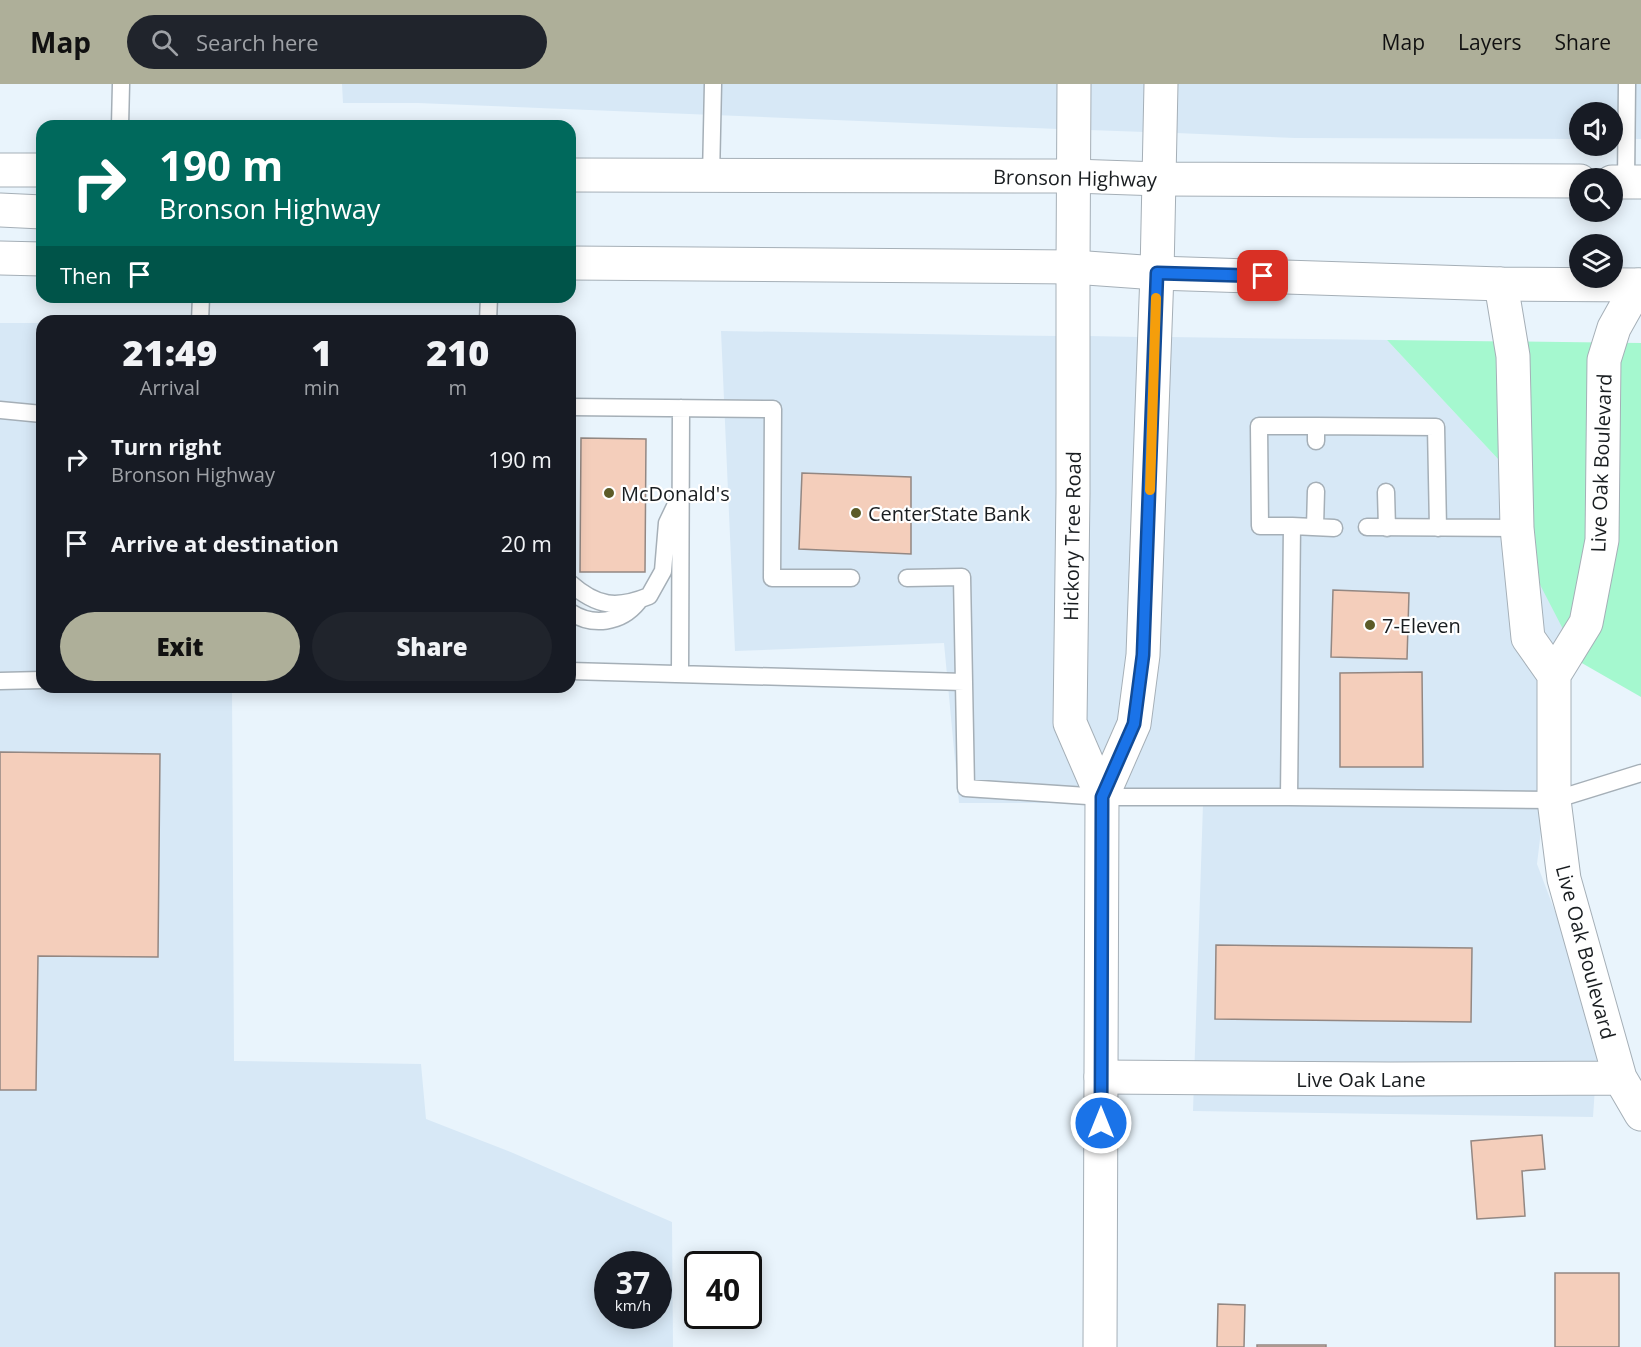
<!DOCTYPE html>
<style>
body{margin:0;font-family:"Open Sans",sans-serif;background:#20242c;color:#f1f3f6;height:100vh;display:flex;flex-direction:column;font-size:22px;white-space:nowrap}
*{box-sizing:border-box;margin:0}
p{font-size:20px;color:#9ea1a6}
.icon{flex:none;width:33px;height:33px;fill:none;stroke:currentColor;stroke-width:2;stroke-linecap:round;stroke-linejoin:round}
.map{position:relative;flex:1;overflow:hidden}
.side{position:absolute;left:36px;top:231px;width:540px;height:378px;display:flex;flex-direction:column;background:#171b24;border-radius:18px;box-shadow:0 3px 15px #0003}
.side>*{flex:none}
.hud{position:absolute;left:36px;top:36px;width:540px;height:183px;border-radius:18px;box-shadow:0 3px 15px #0003;background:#00695c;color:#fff;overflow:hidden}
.buttons{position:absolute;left:1569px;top:18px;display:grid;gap:12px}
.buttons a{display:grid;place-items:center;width:54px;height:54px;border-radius:50%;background:#171b24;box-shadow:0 3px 15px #0003;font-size:30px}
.speed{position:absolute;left:594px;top:1167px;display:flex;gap:12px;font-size:30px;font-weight:700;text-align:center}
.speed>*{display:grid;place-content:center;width:78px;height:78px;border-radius:50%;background:#171b24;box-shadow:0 3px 15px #0003;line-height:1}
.speed small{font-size:15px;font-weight:400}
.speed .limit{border:3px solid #111;border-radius:9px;background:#fff;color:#111}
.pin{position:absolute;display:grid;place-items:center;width:51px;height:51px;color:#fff;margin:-26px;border-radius:12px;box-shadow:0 3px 9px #0006}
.me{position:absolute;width:66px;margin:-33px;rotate:0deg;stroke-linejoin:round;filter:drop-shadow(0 0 4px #0008)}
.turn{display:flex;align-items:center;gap:21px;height:126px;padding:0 24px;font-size:27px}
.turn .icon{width:78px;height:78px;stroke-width:2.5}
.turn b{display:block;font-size:42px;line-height:51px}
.then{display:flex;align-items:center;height:57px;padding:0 24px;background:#0003;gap:12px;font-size:22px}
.eta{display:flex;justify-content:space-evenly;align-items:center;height:102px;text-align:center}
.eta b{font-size:36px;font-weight:800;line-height:42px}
.primary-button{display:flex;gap:12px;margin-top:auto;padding:12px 24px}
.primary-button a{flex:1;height:69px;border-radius:36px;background:#aeaf99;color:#111;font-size:24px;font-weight:800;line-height:69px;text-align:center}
.primary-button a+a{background:#20242c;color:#f1f3f6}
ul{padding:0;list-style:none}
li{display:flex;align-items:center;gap:18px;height:84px;padding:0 24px}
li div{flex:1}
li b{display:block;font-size:22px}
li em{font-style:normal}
header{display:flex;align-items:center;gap:36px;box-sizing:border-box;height:84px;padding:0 30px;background:#aeaf99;color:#111}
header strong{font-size:28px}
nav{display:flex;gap:33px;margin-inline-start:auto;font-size:21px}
.search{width:420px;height:54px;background:#20242c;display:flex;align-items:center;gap:15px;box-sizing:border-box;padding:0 21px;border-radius:33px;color:#9ea1a6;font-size:22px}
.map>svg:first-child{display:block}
</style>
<header>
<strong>Map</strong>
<div class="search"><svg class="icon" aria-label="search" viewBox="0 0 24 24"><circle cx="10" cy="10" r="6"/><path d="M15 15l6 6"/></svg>Search here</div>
<nav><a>Map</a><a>Layers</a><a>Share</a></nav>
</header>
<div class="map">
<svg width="1641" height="1263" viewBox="0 0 1641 1263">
<rect width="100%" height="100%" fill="#e9f4fc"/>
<path fill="#d7e8f6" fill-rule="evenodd" d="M342 0H1059L1058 45 418 19H343Z
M1089 0H1146L1145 48 1089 46Z
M1176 0H1641V55H1613L1612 28H1580L1579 55 1295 54 1176 49Z
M0 239H42V603H232L234 977 421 980 426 1035 513 1069 672 1138 673 1263H0ZM608 1180H658V1232H608Z
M721 247 1058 252 1085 714 1083 719H959L944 559 735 567Z
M1089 252 1139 253 1128 570 1120 635 1102 674 1085 635Z
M1170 253 1387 256 1527 406 1565 549 1537 780 1599 944 1593 1033 1193 1027 1203 720 1120 713Z"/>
<path fill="#a5f8cf" d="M1387 256 1641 259V613L1580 578 1535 491 1527 406Z"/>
<path fill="#f4cebb" stroke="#938782" stroke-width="1.5" d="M581 354 646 355 645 488H580Z
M802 389 911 393V470L799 465Z
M1333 506 1409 509 1407 575 1331 573Z
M1422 588 1423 683H1340V589Z
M0 668 160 670 158 873 38 872 36 1006H0Z
M1216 861 1472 864 1471 938 1215 935Z
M1542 1051 1545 1085 1522 1087 1525 1132 1477 1135 1471 1057Z
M1555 1189H1619V1263H1555Z
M1218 1220 1245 1221 1244 1263H1217Z
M1257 1261H1326V1263H1257Z"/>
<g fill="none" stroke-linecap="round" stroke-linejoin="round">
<g stroke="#a5afb7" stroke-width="19">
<path id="service" d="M120 42 121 0
M711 93 713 0
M1626 98 1627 0
M200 237 201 213
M488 237 489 213
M570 323 773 325 772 494H851
M0 326 42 330
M1316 357V342L1436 343 1438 444
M1386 408 1387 444
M1292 442H1260L1259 342H1316
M1315 443 1316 407
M1367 443 1517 444
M907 494 962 493 966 704 1102 713H1289L1292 442 1334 444
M570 499C597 523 617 525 649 512L663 487 667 439 678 416
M570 528C593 543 621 539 638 518
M570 587 964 598
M680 590 681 324
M0 597 42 596
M1289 713 1554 716 1641 689"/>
</g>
<g stroke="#a5afb7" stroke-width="35">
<path id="minor" d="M1501 200 1513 272 1517 444 1528 554 1554 591
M1638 201 1614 244 1604 276 1602 456 1586 539 1554 591V716L1564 795 1620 994 1641 1030
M1101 993 1390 995 1620 994"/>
</g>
<g stroke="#a5afb7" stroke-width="35">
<path id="tertiary" d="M1073 183V409L1070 639 1102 713
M1100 1263 1102 713 1134 640 1143 571 1157 189"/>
</g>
<g stroke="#a5afb7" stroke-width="35">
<path id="primary" d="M1073 183 1074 0
M1157 189 1161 0"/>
</g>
<g stroke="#a5afb7" stroke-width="35">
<path id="trunk" d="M0 86H42
M570 91 1073 92 1160 95 1580 97
M1612 98H1641
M0 126 42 128
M0 174 42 175
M570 179 1073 183 1157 189 1501 200 1641 201"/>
</g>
<use href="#service" stroke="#fff" stroke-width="16"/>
<use href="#minor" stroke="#fff" stroke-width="33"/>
<use href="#tertiary" stroke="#fff" stroke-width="33"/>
<use href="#primary" stroke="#fff" stroke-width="33"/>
<use href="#trunk" stroke="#fff" stroke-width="33"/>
</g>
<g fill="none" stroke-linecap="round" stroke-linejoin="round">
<g stroke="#114b97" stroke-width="15">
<path id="route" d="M1101 1039 1102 713 1134 640 1143 571 1157 189 1263 192"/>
</g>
<use href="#route" stroke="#1a73e8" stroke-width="10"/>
<path stroke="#f59e0b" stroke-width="10" d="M1150 406 1156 214"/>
</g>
<g fill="#5c5b27" stroke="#fff" stroke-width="2">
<circle cx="609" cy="409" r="6"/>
<circle cx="856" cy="429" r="6"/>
<circle cx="1370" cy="541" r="6"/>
</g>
<g text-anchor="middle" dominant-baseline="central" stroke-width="4.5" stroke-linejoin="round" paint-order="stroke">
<g font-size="20" fill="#191d20" stroke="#fff">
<text transform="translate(1075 94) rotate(1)">Bronson Highway</text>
<text transform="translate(1601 379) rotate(-88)">Live Oak Boulevard</text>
<text transform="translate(1072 452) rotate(-89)">Hickory Tree Road</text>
<text transform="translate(1586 868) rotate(75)">Live Oak Boulevard</text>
<text x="1361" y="995">Live Oak Lane</text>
</g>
<g font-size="20" fill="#191d20" stroke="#fff" text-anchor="start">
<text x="621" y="409">McDonald's</text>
<text x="868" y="429">CenterState Bank</text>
<text x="1382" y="541">7-Eleven</text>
</g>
</g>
</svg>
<div class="buttons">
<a><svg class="icon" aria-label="sound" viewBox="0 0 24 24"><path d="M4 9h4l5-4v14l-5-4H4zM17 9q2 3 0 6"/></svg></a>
<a><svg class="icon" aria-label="search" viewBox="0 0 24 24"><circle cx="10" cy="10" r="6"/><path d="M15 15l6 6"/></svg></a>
<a><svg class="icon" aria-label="layers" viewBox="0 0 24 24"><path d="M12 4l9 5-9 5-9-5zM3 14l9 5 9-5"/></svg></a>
</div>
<div class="speed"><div>37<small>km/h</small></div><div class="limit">40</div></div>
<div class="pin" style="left:1263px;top:192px;background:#d93025"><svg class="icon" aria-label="arrive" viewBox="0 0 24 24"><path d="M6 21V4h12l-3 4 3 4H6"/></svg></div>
<svg class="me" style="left:1101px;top:1039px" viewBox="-20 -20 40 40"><circle r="17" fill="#1a73e8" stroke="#fff" stroke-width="3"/><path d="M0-11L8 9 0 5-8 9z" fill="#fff"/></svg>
<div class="hud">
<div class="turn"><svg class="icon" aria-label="right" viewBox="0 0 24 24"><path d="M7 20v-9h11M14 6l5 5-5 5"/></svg><div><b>190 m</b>Bronson Highway</div></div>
<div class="then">Then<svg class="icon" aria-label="arrive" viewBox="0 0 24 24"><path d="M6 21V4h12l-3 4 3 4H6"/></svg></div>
</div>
<section class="side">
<div class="eta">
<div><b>21:49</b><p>Arrival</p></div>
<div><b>1</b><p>min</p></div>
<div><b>210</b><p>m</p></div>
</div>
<ul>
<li><svg class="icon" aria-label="right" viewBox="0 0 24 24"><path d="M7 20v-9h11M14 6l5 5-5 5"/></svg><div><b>Turn right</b><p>Bronson Highway</p></div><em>190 m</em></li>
<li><svg class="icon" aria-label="arrive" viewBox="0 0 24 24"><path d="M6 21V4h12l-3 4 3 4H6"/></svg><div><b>Arrive at destination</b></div><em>20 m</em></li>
</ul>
<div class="primary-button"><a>Exit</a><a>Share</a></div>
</section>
</div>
